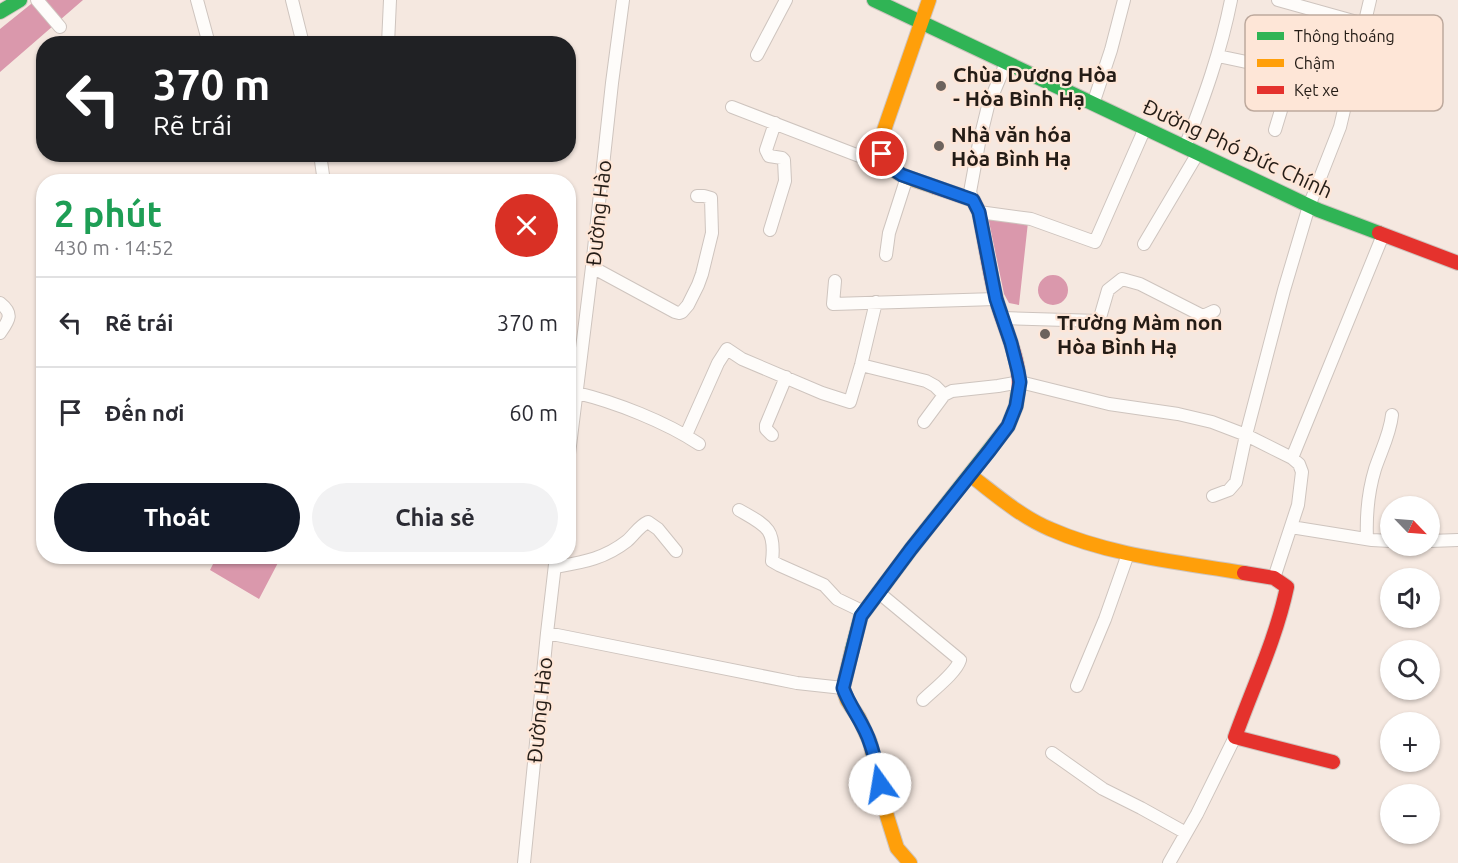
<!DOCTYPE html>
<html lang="vi">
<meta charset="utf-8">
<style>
body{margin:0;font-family:Ubuntu,sans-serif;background:#f2f2f3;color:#2b2b33;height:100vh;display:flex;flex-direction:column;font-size:22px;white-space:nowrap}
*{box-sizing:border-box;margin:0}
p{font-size:20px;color:#7c7c81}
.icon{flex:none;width:33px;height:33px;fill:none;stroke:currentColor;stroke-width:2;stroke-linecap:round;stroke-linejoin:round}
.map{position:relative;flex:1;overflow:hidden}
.sheet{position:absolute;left:36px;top:174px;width:540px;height:390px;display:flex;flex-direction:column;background:#fff;border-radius:24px;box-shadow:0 2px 4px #0004}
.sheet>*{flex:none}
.guide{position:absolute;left:36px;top:36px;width:540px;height:126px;border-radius:24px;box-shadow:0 2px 4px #0004;background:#202124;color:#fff;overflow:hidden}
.needle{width:39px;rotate:115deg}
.fabs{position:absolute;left:1380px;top:496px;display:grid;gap:12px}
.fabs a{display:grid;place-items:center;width:60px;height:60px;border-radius:50%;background:#fff;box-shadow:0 2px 4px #0004;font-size:30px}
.pin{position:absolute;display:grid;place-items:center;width:51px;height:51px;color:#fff;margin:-26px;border:3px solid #fff;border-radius:50%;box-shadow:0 2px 6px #0007}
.me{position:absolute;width:66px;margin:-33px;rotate:347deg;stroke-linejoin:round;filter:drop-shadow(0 0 4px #0008)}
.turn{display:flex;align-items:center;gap:21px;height:126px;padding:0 18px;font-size:27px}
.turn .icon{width:78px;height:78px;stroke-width:2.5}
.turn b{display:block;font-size:42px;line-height:51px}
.round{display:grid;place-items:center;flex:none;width:63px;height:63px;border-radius:32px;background:#f2f2f3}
.summary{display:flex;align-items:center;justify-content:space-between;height:102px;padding:0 18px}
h1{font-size:36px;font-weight:700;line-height:45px;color:#1e9e55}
.cta{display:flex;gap:12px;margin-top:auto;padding:12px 18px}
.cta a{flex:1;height:69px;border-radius:36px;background:#111827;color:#fff;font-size:24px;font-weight:700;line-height:69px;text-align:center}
.cta a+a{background:#f2f2f3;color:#2b2b33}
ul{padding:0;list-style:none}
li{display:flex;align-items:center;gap:18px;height:90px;padding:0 18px;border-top:2px solid #e1e1e2}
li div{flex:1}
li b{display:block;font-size:22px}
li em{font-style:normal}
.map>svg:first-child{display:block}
</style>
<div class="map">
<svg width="1458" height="863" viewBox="0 0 1458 863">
<rect width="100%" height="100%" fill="#f5e8e0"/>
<path fill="#da98ac" d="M36 0H83L0 72V29Z
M988 217 1028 222 1019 305 1009 303 1004 294Z
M1038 290a15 15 0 1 1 30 0a15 15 0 1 1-30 0Z
M217 556H281V557L259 599 210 570Z"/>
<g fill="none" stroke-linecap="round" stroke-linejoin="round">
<g stroke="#cec4be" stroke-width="14">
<path id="street" d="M37 0 60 27
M197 0 209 44
M292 0 303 44
M1278 0 1364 24
M388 44 390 0
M757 55 786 0
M1218 56 1280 69 1289 74V84L1275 130
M1093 104 1111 50 1124 0
M732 107 867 159 888 166
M1185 147C1204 98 1221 51 1231 0
M320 154 324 182
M973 200 970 192 979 143 988 106 1006 63
M979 212 1031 219 1095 242 1145 128
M770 230 785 181 784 160 782 158 769 156 766 150 775 123
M1144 244 1198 153
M886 255 889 233 907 177
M592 267 675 312 679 313 682 312 688 305 698 285 702 274 712 233 711 198 704 196H697
M835 281 833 304 996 299
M0 303C14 314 9 320 0 333
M1003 318 1099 321 1108 290 1122 279 1140 284 1203 316 1214 311
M861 365 926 381 935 386 944 395
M577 393C615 402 666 422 699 444
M924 422 944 395 952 391 998 386 1020 382 1109 404 1178 414 1212 422 1246 435 1292 458 1299 464 1302 472 1298 505 1274 578
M686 435 718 363 727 349 742 359 822 393 850 402 861 365 876 302
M772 435 766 429V425L786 377
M1292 458 1383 235
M568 462 592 267 612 83 623 0
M1213 496 1229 490 1236 482 1246 435 1284 290 1309 206 1340 127 1370 0
M739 510C765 525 776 528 772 561L779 565 824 585 837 599 864 612
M1291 527 1372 540 1390 541
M1367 539C1366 515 1368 492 1375 469 1381 451 1390 434 1392 415
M1430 541 1458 540
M555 567C583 562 604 559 627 541 634 535 639 526 648 522L658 529 676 551
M878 592 960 660C956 673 933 690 923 700
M547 633 797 683 843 688
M1077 686 1105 619 1128 554
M1052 753 1103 789 1141 808 1186 833
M524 863 547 633 556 556
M1169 863 1197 814 1235 737"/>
</g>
<g stroke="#cec4be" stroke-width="16">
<path id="fast" d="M874 0 1318 210 1379 233
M0 12 20 0
M852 650 861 616 911 549 1008 426 1016 406 1018 392"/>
</g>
<g stroke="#cec4be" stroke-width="16">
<path id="slow" d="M929 0 882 136C882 142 881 150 883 155 889 176 917 180 935 187
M970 475C995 494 1021 517 1050 529 1111 556 1179 562 1244 573
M852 650 843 688 847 700 859 718 870 742 887 816 897 848 910 863"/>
</g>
<g stroke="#cec4be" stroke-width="16">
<path id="jam" d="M935 187 973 200 979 212C985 241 989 270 996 298 1003 326 1023 363 1018 392
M1379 233 1458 263
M1244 573 1274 578 1287 587C1276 639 1253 687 1235 737L1333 762"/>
</g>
<use href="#street" stroke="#fefcfa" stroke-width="12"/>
<use href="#fast" stroke="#30b455" stroke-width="14"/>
<use href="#slow" stroke="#ff9f0a" stroke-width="14"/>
<use href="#jam" stroke="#e5322d" stroke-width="14"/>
</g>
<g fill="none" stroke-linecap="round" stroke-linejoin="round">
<g stroke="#114b97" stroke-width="15">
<path id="route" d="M880 784C877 770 875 756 870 743 864 723 850 708 843 688L861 616 911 549 990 450 1008 426 1016 406 1020 382 1018 371 1011 343 996 299 979 212 973 200 902 175 888 166 882 154"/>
</g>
<use href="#route" stroke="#1a73e8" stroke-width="10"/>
</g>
<g fill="#6d635d" stroke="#fee6d7" stroke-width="2">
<circle cx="941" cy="86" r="6"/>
<circle cx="939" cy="146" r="6"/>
<circle cx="1045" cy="334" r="6"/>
</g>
<g text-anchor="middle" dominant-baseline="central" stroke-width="4.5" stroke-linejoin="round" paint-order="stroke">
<g font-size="21" font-weight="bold" fill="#241c16" stroke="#fee6d7" text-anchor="start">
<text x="953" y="74">Chùa Dương Hòa<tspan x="953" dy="24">- Hòa Bình Hạ</tspan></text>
<text x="951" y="134">Nhà văn hóa<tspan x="951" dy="24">Hòa Bình Hạ</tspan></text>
<text x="1057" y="322">Trường Màm non<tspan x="1057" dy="24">Hòa Bình Hạ</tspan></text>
</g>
<g font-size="21" fill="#241c16" stroke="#fee6d7">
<text transform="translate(1238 148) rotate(25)">Đường Phó Đức Chính</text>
<text transform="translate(598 213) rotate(-84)">Đường Hào</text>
<text transform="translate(539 710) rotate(-84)">Đường Hào</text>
</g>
</g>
<rect x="1245" y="15" width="198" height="96" rx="9" fill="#fee6d7" stroke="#bda99d" stroke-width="1.5"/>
<rect x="1257" y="32" width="27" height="8" fill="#30b455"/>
<rect x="1257" y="59" width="27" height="8" fill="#ff9f0a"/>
<rect x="1257" y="86" width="27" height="8" fill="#e5322d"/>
<g font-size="16" fill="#241c16">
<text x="1294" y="42">Thông thoáng</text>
<text x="1294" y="69">Chậm</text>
<text x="1294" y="96">Kẹt xe</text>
</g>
</svg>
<div class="fabs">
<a><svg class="needle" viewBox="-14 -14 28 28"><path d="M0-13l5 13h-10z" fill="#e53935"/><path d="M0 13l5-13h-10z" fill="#7c7c81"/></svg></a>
<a><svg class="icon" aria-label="sound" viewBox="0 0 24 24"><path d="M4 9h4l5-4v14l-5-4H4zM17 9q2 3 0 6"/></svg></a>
<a><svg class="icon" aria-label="search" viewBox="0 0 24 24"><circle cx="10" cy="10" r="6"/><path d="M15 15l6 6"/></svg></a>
<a>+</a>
<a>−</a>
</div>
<div class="pin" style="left:882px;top:154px;background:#d93025"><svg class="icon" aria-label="arrive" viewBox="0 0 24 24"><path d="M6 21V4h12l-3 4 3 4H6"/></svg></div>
<svg class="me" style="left:880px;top:784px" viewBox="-20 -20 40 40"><circle r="19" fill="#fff"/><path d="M0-13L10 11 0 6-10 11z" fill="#1a73e8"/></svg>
<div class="guide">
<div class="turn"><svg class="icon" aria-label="left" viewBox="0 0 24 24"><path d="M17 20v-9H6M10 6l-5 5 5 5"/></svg><div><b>370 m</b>Rẽ trái</div></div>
</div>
<section class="sheet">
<div class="summary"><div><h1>2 phút</h1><p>430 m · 14:52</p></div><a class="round" style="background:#d93025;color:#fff"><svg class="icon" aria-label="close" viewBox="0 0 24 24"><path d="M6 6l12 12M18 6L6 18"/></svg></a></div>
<ul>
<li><svg class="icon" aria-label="left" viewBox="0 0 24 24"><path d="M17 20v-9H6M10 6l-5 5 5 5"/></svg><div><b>Rẽ trái</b></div><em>370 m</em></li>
<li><svg class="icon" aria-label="arrive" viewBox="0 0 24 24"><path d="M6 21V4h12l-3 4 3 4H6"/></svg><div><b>Đến nơi</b></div><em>60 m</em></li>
</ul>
<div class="cta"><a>Thoát</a><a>Chia sẻ</a></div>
</section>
</div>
